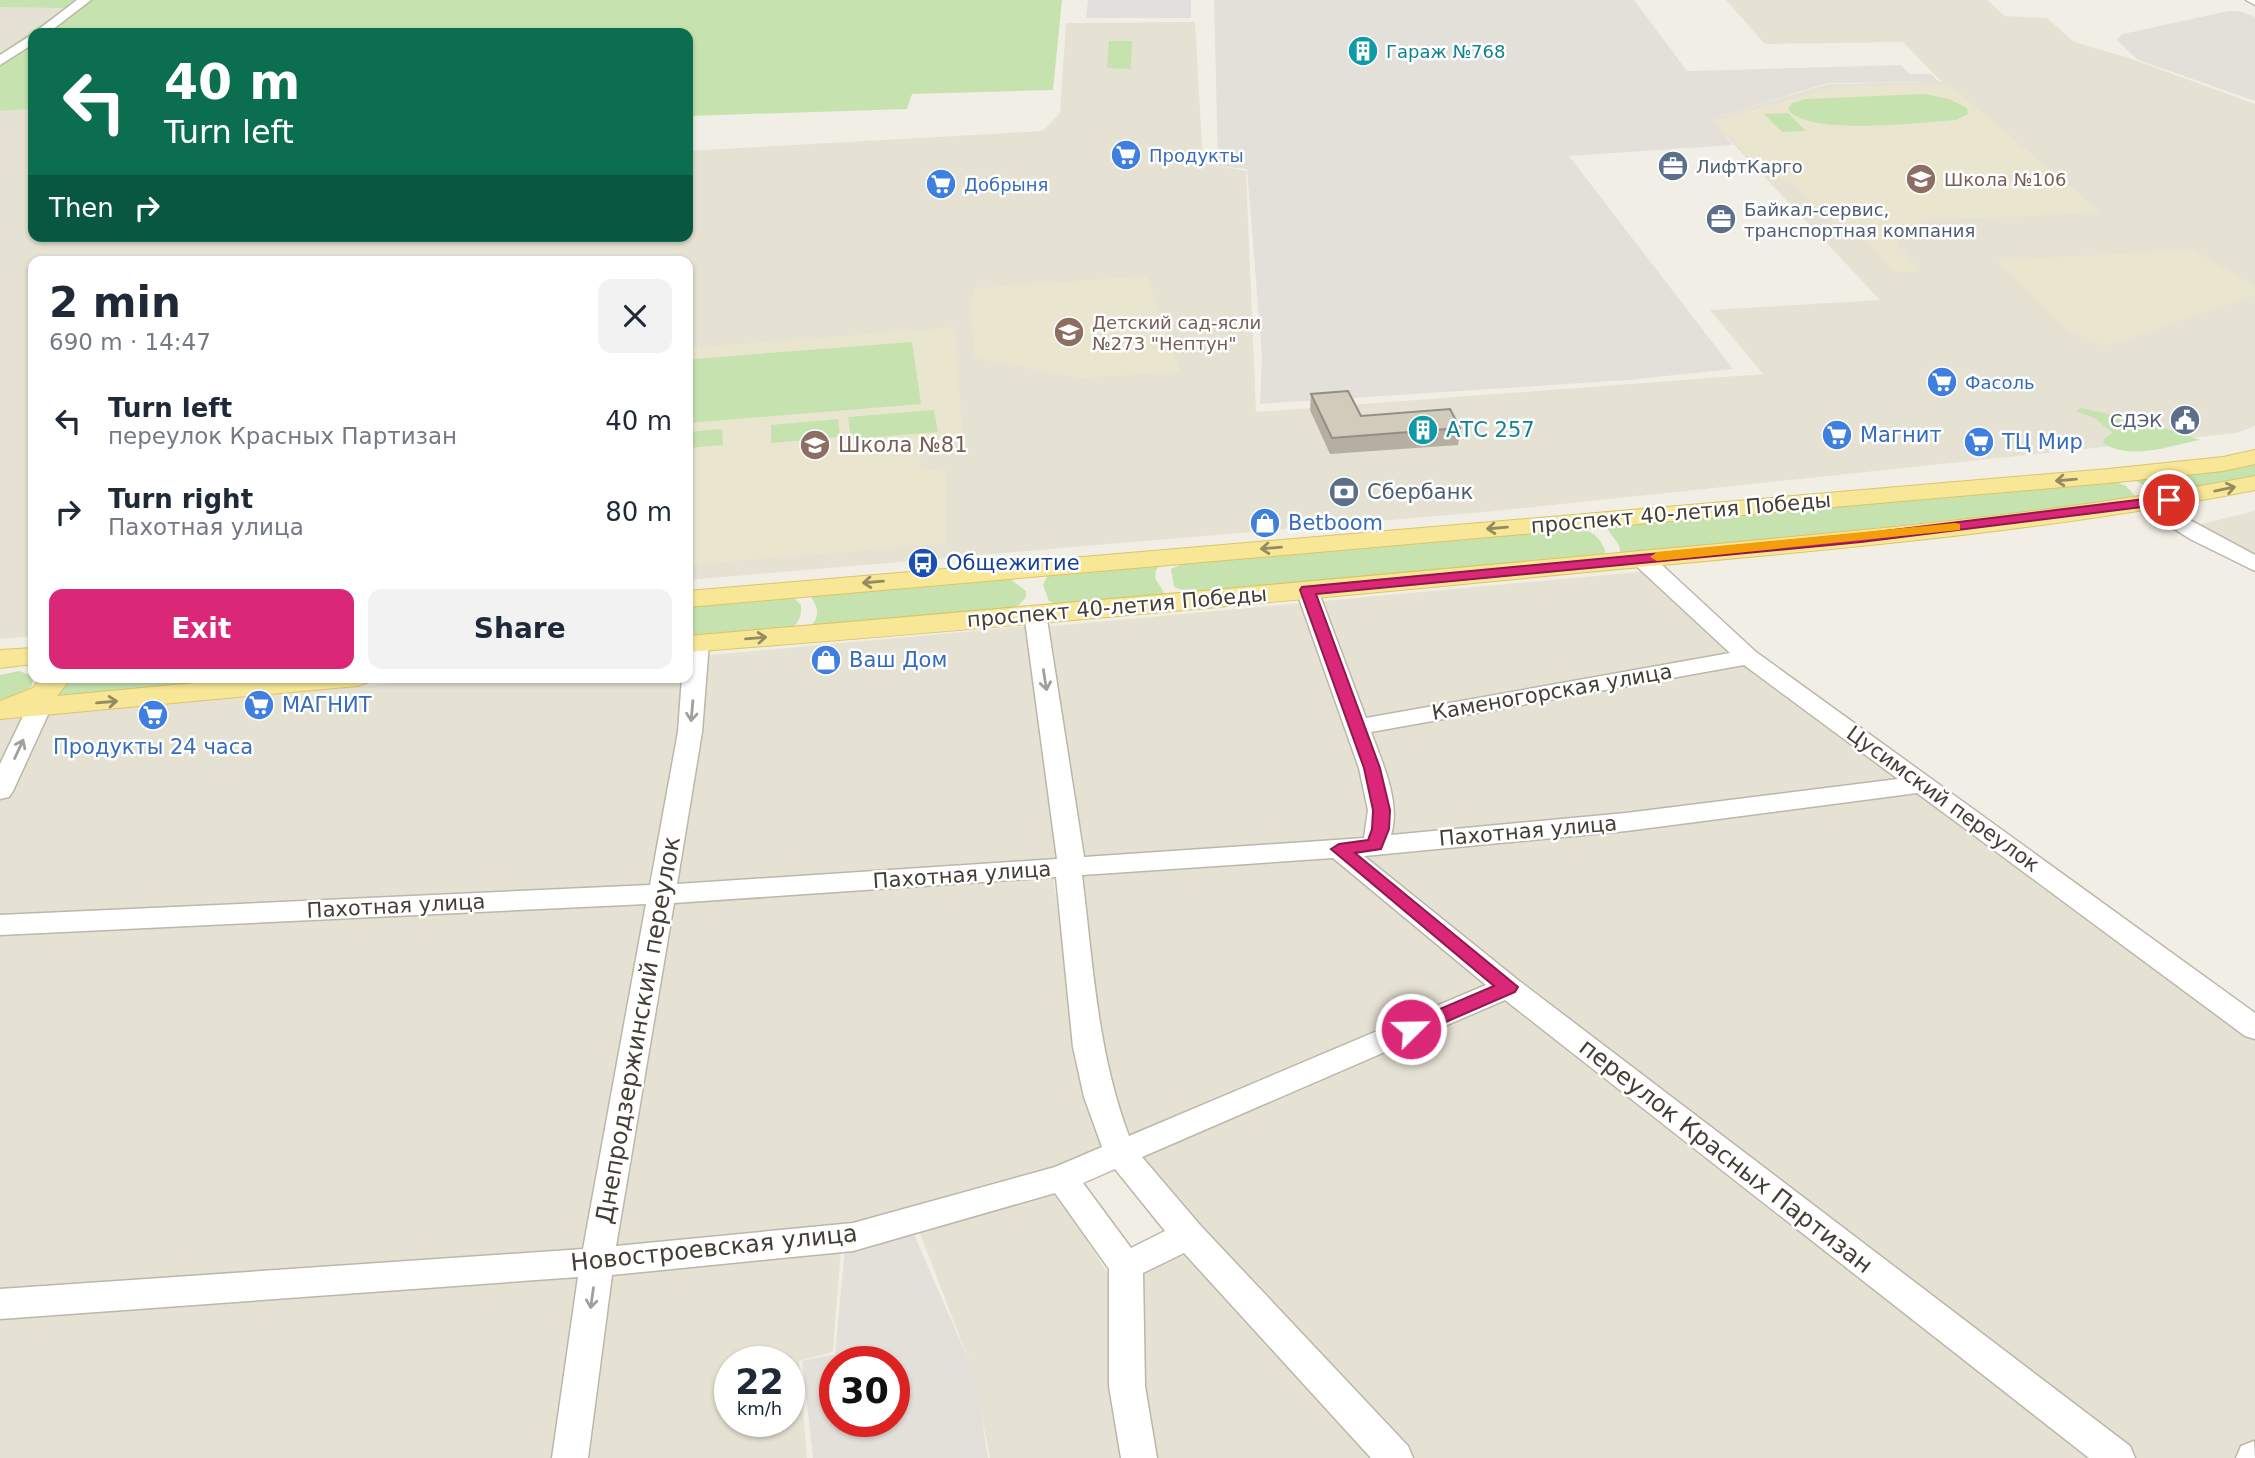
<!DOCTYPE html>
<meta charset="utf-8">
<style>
body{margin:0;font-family:"DejaVu Sans",sans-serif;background:#f2f2f3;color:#1f2937;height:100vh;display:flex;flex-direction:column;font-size:26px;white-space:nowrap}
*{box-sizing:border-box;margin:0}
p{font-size:23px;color:#747a83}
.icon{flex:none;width:38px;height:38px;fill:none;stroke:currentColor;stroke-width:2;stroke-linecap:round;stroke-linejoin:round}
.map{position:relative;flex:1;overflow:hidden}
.panel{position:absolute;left:28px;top:256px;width:665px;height:427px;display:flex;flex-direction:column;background:#fff;border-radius:14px;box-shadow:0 2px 5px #0004}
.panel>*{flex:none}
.hud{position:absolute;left:28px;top:28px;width:665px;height:214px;border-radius:14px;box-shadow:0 2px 5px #0004;background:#0b6e4f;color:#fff;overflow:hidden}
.speed{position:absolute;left:714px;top:1346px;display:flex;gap:14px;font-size:35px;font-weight:700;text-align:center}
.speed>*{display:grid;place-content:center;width:91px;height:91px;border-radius:50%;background:#fff;box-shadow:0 2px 5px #0004;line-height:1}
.speed small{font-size:18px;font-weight:400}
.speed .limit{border:10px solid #d22;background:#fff;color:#111}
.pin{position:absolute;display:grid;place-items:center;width:60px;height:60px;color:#fff;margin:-30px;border:4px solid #fff;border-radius:50%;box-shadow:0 2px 7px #0007}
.me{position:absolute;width:77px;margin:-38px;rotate:67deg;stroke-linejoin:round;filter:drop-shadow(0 0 5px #0008)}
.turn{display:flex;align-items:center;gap:24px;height:147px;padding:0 21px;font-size:32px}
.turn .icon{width:91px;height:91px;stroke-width:2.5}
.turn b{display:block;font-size:49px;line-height:60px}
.then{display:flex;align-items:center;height:66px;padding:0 21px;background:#0003;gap:14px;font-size:26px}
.round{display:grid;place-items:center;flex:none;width:74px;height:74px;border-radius:14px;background:#f2f2f3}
.head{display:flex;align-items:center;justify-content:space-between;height:119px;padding:0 21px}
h1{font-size:42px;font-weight:700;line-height:52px}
.button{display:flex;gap:14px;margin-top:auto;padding:14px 21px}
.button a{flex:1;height:80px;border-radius:14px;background:#db2777;color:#fff;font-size:28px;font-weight:700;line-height:80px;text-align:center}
.button a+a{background:#f2f2f3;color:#1f2937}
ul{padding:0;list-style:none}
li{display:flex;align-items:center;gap:21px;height:91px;padding:0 21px}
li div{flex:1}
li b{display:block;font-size:26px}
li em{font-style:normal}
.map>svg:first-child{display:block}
</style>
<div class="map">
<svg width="2255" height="1458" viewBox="0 0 2255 1458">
<rect width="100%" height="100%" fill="#f1efe5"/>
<path fill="#e5e1d3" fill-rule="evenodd" d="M1726 0H1987L2005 16 2047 18 2074 42 2129 58 2255 104V426L2237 433 1485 512 688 580V261H33V636L0 639V111L33 109V236H688V151L1043 131 1060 113 1066 23 1195 22 1203 163 1246 171 1256 412 1763 374 1710 310 1880 300 1710 119 1828 84 1942 82 1903 42 1765 44Z
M0 7H65L0 53Z
M2255 511V560L2190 527Z
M1659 570 1750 653 2255 1026V1458H990L973 1372 920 1233 1057 1192 1117 1288 1202 1231 1150 1168 1107 1092 1042 627Z
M1030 626 1060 861 1053 877 1077 1048 1117 1152 853 1233 593 1257 565 1458H0V719L462 677H688V657Z
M841 1248 833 1352 799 1361 807 1458H579L602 1268ZM730 1362H789V1421H730Z"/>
<path fill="#e3e0da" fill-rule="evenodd" d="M1214 0H1634L1687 71 1901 65 1910 74H1931L1939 82 1828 83 1710 119 1733 145 1569 156 1733 369 1628 380 1260 404 1262 356 1247 169 1218 166Z
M2228 11H2240L2255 17V101L2138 60 2116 39 2123 34Z
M913 1232 975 1375 988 1458H813L802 1361 835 1354 845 1247ZM835 1362H894V1421H835Z"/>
<path fill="#e9e5cf" d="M1948 84 2102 213 1923 220 1896 243 1920 269 1915 272H1895L1866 241 1841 224 1826 218 1792 182 1768 177 1714 121 1835 87Z
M2193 250 2255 286V296L2106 346 2067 330 1996 260Z
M1147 276 1180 372 1080 378 975 358 970 305 975 288Z
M955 327 963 442 921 448 920 469 947 471 945 544 688 565V348Z"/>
<path fill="#c6e3af" d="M0 0H1062L1053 90 912 94 907 109 688 116V33H33V109L0 111V53L64 8 0 7Z
M1109 41H1132L1131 69 1107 68Z
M1924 94 1949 99 1967 108 1968 114 1956 120C1924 122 1805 137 1788 109L1792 103 1806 99Z
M1787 113H1788L1806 131 1782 132 1764 114Z
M912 342 921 404 689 423 692 359Z
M2081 408 2148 423 2200 440C2168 446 2132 461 2103 443L2105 438 2113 433 2094 418 2076 411Z
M934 410 938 432 851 439 848 417Z
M838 419 840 437 771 443V425Z
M722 429 723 445 688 448V432Z
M2255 462V476L2152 497 2144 486 2132 478Z
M2116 482 2126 486 2136 497 2121 502 1621 555 1619 545 1605 526Z
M1577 528C1591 530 1599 536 1605 550L1604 557 1193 593 1174 587 1171 569 1189 561Z
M1162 564 1156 570 1155 578 1165 594 1057 605 1049 601 1043 585 1048 575Z
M1009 578 1026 591V597L1019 605 1010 608 810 627C821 615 818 608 810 595Z
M792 596 801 605C802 616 799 622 791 630L688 639V606Z
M19 671 33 676 32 686 26 691 0 701V675Z
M66 677H293L41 701Z"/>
<path fill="#e2e0dd" d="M1088 0H1191V18H1086Z"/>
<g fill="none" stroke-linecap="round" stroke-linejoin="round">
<g stroke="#bcb7a8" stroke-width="3">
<path id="minor" d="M77 0H91L48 33H34Z
M2246 0H2255V5Z
M33 34V44L0 65V55Z
M2149 498 2255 555V571L2190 539 2142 508 2139 504 2142 500Z
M1641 551 1649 553 1756 652 2255 1013V1039L2245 1036 1917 793 1626 831 1364 856 1518 980 2130 1446 2135 1458H2089L1505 1000 1142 1157 1200 1225 1408 1446 1413 1458H1371L1184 1253 1143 1273 1145 1386 1157 1458H1121L1109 1386V1269L1055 1193 853 1251 612 1275 588 1458H552L578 1277 0 1319V1289L583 1249 646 904 0 935V915L650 885 678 732 682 677H688V640L697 636 705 638 709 643 702 732 677 884 1057 859 1024 613 1027 608H1043L1046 613 1084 857 1364 838 1368 810 1359 768 1296 590 1299 585H1315L1318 590 1366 718 1730 653 1633 563 1630 558 1633 553ZM1744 665 1898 779 1626 813 1391 835C1401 802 1382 762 1371 732ZM1333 858 1486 985 1129 1136C1097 1052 1093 963 1082 875ZM1056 877 1073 1047 1084 1097 1102 1147 1055 1167 853 1223 616 1246 674 903ZM1115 1169 1165 1231 1131 1248 1083 1183Z
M39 701 48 703 51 708 13 791 9 797 0 799V764L27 708 30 703Z
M2254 1441 2255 1458H2236L2241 1446Z"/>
</g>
<g stroke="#dbc568" stroke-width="2">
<path id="major" d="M2255 450V464L2223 471 2108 483 688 607V591L2108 469 2223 457Z
M2255 476V490C2035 534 1810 551 1587 572 1288 601 988 629 688 652V636C998 609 1309 582 1619 553 1831 533 2045 517 2255 476Z
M33 648V664L0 668V650Z
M42 677H72L57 696 259 677H371L367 683 357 686 0 719V701L33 688Z"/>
</g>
<use href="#minor" fill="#fff" fill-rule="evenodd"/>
<use href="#major" fill="#f8e797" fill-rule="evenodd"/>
</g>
<path fill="#b5afa1" d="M1311 394 1361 416 1460 428 1458 445 1330 454 1310 410Z"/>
<path fill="#d2cbbb" stroke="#938e83" stroke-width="2" d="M1348 391 1361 416 1450 409 1460 428 1332 438 1311 394Z"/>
<defs><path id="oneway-shaft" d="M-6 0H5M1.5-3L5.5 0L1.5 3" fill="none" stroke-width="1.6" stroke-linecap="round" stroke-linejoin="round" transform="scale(1.75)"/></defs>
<g stroke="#948b61">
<use href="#oneway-shaft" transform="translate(2066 480) rotate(175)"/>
<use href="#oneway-shaft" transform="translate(2225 489) rotate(-12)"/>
<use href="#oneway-shaft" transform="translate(1497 528) rotate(175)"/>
<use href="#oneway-shaft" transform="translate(1271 548) rotate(175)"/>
<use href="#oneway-shaft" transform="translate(873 582) rotate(175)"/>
<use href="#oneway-shaft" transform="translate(756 638) rotate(-5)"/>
<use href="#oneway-shaft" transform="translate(107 702) rotate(-5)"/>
</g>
<g stroke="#a19f9a">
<use href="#oneway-shaft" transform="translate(1045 680) rotate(81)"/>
<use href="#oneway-shaft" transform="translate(692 711) rotate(95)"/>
<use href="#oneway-shaft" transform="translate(19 749) rotate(-65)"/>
<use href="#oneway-shaft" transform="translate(592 1298) rotate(98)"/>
</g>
<path fill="#db2777" stroke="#8e194d" stroke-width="2" d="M2169 496 2174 497V503L1861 542 1316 594 1380 768 1390 810 1389 829 1381 849 1355 853 1518 987 1515 992 1418 1034 1411 1036 1405 1034 1402 1029 1405 1024 1494 986 1331 849 1339 844 1368 840 1372 829 1373 810 1364 768 1300 590 1302 587 1861 534Z"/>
<path fill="#f59e0b" d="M1955 523 1960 524V530L1657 561 1650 557 1657 552Z"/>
<defs>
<g id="building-disc" transform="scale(1.575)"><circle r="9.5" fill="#0f9aa8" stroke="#fff"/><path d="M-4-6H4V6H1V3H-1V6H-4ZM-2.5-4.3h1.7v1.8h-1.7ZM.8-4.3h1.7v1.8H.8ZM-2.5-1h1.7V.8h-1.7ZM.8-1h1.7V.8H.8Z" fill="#fff"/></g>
<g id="supermarket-disc" transform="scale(1.575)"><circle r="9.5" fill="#3f7fe0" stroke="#fff"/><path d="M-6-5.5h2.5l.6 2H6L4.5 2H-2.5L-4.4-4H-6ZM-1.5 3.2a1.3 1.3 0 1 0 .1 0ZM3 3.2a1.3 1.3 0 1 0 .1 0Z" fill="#fff"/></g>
<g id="office-disc" transform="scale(1.575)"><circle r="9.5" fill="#5c6f8a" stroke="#fff"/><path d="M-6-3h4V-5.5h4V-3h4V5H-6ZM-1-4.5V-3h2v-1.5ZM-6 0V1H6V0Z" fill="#fff"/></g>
<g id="school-disc" transform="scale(1.575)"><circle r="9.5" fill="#8d6e63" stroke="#fff"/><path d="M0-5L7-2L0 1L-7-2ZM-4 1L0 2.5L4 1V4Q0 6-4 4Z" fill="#fff"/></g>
<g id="civic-disc" transform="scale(1.575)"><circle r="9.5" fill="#5c6f8a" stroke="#fff"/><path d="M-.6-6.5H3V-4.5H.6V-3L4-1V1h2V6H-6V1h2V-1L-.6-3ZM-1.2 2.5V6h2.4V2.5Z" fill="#fff"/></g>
<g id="bank-disc" transform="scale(1.575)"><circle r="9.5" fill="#5c6f8a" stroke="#fff"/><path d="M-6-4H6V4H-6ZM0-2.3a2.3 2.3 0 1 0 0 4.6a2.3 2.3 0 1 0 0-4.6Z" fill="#fff"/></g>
<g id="shop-disc" transform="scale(1.575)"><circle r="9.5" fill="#3f7fe0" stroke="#fff"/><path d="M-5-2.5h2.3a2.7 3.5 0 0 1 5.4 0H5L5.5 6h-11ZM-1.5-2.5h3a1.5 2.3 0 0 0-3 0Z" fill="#fff"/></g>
<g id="bus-disc" transform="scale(1.575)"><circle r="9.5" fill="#1a4fb4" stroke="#fff"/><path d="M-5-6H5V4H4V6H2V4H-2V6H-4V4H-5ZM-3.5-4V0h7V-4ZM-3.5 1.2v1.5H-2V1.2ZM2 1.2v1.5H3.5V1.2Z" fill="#fff"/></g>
</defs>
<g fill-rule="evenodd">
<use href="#building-disc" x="1363" y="51"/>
<use href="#supermarket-disc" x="1126" y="155"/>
<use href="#office-disc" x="1673" y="166"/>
<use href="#school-disc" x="1921" y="179"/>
<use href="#supermarket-disc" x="941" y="184"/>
<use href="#office-disc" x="1721" y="219"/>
<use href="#school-disc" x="1069" y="332"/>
<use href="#supermarket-disc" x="1942" y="382"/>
<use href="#civic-disc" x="2185" y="420"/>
<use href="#building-disc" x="1423" y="430"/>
<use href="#supermarket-disc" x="1837" y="435"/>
<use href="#supermarket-disc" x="1979" y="442"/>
<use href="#school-disc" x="815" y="445"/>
<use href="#bank-disc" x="1344" y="492"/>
<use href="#shop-disc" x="1265" y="523"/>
<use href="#bus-disc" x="923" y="563"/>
<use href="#shop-disc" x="826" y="660"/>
<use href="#supermarket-disc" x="259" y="705"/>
<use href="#supermarket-disc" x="153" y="715"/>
</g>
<g text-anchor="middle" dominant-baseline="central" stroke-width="5" stroke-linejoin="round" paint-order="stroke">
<g font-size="18" fill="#0d838f" stroke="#fff" text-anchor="start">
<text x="1386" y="51">Гараж №768</text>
</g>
<g font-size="18" fill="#366cbe" stroke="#fff" text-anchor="start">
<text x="1149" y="155">Продукты</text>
<text x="964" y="184">Добрыня</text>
<text x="1965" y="382">Фасоль</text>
</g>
<g font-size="18" fill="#4e5e75" stroke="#fff" text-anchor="start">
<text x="1696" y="166">ЛифтКарго</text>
<text x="1744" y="209">Байкал-сервис,<tspan x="1744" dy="21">транспортная компания</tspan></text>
<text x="2162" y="420" text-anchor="end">СДЭК</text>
</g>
<g font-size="18" fill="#785e54" stroke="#fff" text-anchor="start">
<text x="1944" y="179">Школа №106</text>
<text x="1092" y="322">Детский сад-ясли<tspan x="1092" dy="21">№273 "Нептун"</tspan></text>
</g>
<g font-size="21" fill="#0d838f" stroke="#fff" text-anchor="start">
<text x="1446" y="430">АТС 257</text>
</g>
<g font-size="21" fill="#366cbe" stroke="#fff" text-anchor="start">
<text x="1860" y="435">Магнит</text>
<text x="2002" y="442">ТЦ Мир</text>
<text x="1288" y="523">Betboom</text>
<text x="849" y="660">Ваш Дом</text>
<text x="282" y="705">МАГНИТ</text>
<text x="153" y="747" text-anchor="middle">Продукты 24 часа</text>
</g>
<g font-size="21" fill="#785e54" stroke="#fff" text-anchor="start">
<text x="838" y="445">Школа №81</text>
</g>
<g font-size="21" fill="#4e5e75" stroke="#fff" text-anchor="start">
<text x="1367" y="492">Сбербанк</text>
</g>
<g font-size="21" fill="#433f35" stroke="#fff">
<text transform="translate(1681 513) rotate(-5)">проспект 40-летия Победы</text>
<text transform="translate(1117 607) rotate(-5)">проспект 40-летия Победы</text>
<text transform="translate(1552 692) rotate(-10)">Каменогорская улица</text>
<text transform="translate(1943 799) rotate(36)">Цусимский переулок</text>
<text transform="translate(1528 831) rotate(-5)">Пахотная улица</text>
<text transform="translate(962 875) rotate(-4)">Пахотная улица</text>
<text transform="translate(396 906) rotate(-3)">Пахотная улица</text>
</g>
<g font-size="21" fill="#164399" stroke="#fff" text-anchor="start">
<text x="946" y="563">Общежитие</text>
</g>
<g font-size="24" fill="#433f35" stroke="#fff">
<text transform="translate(638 1030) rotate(-80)">Днепродзержинский переулок</text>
<text transform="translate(1726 1156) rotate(38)">переулок Красных Партизан</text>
<text transform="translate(714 1248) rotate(-6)">Новостроевская улица</text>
</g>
</g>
</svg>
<div class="speed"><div>22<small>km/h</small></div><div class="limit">30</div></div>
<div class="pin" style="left:2169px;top:500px;background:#d93025"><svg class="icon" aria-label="arrive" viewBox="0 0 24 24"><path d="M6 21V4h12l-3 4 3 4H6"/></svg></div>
<svg class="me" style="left:1411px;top:1029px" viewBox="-20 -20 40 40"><circle r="17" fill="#db2777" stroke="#fff" stroke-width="3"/><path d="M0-11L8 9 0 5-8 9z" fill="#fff"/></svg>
<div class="hud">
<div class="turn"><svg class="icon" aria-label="left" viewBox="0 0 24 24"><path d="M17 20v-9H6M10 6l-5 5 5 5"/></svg><div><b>40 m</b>Turn left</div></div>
<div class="then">Then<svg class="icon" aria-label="right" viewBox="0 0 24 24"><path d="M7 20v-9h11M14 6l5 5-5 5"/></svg></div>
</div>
<section class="panel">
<div class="head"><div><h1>2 min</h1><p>690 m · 14:47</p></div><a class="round"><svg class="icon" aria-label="close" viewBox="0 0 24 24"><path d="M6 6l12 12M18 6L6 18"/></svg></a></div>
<ul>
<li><svg class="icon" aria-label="left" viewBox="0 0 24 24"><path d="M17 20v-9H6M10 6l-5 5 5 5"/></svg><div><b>Turn left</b><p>переулок Красных Партизан</p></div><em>40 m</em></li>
<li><svg class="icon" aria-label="right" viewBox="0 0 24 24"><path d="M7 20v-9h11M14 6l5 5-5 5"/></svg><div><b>Turn right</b><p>Пахотная улица</p></div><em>80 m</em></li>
</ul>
<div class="button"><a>Exit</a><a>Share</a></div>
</section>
</div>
